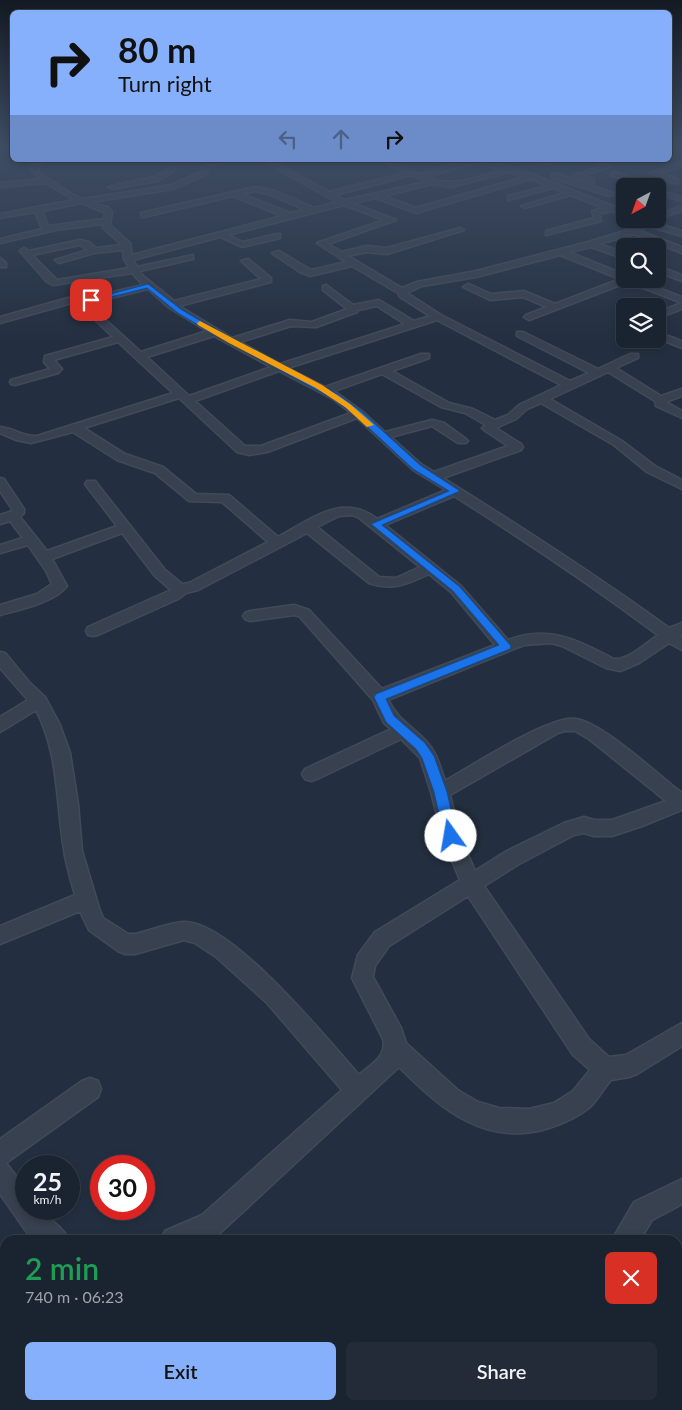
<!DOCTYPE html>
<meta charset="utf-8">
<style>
body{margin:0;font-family:Lato,sans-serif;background:#232b38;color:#f1f3f6;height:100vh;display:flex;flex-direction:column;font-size:19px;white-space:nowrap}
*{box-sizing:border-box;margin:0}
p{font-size:16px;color:#9fa4ab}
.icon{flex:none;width:28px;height:28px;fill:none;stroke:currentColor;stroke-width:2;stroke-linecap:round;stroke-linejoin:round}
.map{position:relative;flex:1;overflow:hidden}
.panel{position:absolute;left:0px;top:1235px;width:682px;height:175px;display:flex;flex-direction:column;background:#1a2330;border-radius:15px 15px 0 0;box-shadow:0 2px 8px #0003,0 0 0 1px #38404c}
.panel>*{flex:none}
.guide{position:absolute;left:10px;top:10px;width:662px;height:152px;border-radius:8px;box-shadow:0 2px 8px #0003,0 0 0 1px #38404c;background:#87b0fc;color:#111;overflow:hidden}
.needle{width:32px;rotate:221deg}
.buttons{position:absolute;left:616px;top:178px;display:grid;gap:10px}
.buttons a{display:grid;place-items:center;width:50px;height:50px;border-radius:8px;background:#1a2330;box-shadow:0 2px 8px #0003,0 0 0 1px #38404c;font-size:25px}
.speed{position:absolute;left:15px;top:1155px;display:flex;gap:10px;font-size:25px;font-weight:700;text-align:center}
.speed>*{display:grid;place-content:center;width:65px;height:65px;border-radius:50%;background:#1a2330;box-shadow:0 2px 8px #0003,0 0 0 1px #38404c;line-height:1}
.speed small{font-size:12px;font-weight:400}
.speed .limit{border:8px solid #d22;background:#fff;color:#111}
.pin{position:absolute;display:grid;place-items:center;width:42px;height:42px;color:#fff;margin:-21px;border-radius:10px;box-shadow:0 2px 8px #0006}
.me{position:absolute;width:55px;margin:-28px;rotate:347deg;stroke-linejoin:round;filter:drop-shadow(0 0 4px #0008)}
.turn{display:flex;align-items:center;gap:18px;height:105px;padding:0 25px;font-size:22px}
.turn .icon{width:65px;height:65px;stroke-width:2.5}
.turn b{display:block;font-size:35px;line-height:42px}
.lanes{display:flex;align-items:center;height:48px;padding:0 25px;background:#0003;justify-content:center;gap:25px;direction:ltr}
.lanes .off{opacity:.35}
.round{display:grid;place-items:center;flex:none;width:52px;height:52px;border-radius:8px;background:#232b38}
.summary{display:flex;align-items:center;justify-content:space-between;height:85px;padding:0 25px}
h1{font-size:30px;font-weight:600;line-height:38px;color:#1e9e55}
.primary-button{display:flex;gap:10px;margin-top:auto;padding:10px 25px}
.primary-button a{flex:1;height:58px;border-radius:8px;background:#87b0fc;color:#111;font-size:20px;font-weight:600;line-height:58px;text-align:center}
.primary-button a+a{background:#232b38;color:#f1f3f6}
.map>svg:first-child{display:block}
</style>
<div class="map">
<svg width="682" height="1410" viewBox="0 0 682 1410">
<rect width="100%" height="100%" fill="#232f40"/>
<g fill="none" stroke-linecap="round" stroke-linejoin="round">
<g stroke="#414a59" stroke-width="3">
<path id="street" d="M39 160H46L38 167 39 173 72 194 83 199 171 185 201 172V167L216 160H225L207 169V174L173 189 92 202 109 208 112 212 110 225 130 243 132 255 282 216 233 196 144 217H141V213L255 187 276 191 314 208 337 202 261 160 277 163 329 192 405 173 380 160H389L420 174 469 160H485L534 175 625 211V216L611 211 599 214 601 221 546 235V231L594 218 592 211 604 208 571 195 525 208 521 206 565 193 553 188 508 200V196L547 186 531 179 416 213 376 198 352 203 396 220 328 244 342 252 366 246 387 248 460 228 464 230 387 254 366 252 348 256 402 288 417 282 476 271 588 242 631 229 641 223 636 222V219H658V215L682 206V211L657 219 653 222 682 231V236L648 226 640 231 682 247V253L634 234 599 244 625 253V259L591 247 569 252 625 275V279H635L682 297V303L628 282 529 320 524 317 526 315 547 307 523 297 490 300 463 287 468 284 471 285 491 294 524 291 555 304 620 279 560 255 476 277 422 286 407 293 441 315 570 381 589 373 517 336V332H523L598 369 630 354H638V358L616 368 661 396 682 389V396L666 402 682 411V418L656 406 655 401 608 372 550 399 622 441 655 466 682 480V489L647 472 614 445 541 403 527 409 516 419 496 428 521 444 523 447 521 450 443 478C520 526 596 575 669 628L682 623V634L680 636 682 637V650L669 643 639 663 620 671 606 668 562 646 551 643 524 645 388 700C400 722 410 724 426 741 437 752 440 767 445 781 470 767 551 714 576 719 603 723 658 775 682 793V810L642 826 612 836H594L584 833 574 835 519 864 484 886 589 1039 609 1057 626 1055 682 1023V1046L637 1074 629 1077 611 1080C604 1088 598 1099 590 1107 578 1117 564 1123 549 1128 486 1148 441 1109 399 1067L220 1233 204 1240H161L165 1231 202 1215 342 1090 267 1003 216 957 195 943 184 940 135 954H125L118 951 89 930 80 911 0 944V926L75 895C71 880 66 865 64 850 56 802 59 754 36 710L0 732V717L28 700 0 668V652L5 653 29 682 45 697 60 725 70 753 78 804 82 851 99 908 103 918 128 934H135C150 931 168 923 183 922 230 919 328 1040 359 1075 371 1064 387 1057 383 1039L352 978 358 955 375 932 460 880 442 836 431 792 420 758 401 739 317 779 311 781 305 779 302 774 305 769 391 729 384 723 373 700 299 616 294 615 250 621 245 619 243 616 245 613 250 611 294 605 309 610 382 689 495 645 451 592 429 574C408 584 392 591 369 583L307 533 198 590 186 593 178 599 98 635 93 636 88 635 86 631 88 627 171 590 155 576 122 533 52 559 67 586C56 602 18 610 0 615V605L37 594 52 584 46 571 28 545 0 553V545L23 538 10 521 0 524V515L12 511V509L0 491V478L4 479 24 509V513L20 517 47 551 117 526 85 484 87 481H95L165 570 182 584 189 583 268 542 222 502 189 501 155 473 117 460 73 432 31 443 16 440 0 433V427C14 428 23 437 37 436L173 393 118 342 54 360 62 369 58 373 15 385 11 384 10 382 11 380 50 369 44 362 45 356 113 337 92 317V313H98L141 352 207 331 168 307 148 289 91 303 68 304 0 323V317L68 298 91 297 143 285 132 273 53 285 47 282 20 251 24 248 29 251 80 240 89 242 96 248 122 245 103 228V224L56 230 0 243V239L42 229 35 212 0 218V214L74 200 46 183 0 187V183L40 179 31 170 33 165ZM477 162 502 170C476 177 452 188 426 177ZM509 172 524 177 416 208 384 196 432 184 451 187ZM412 175 425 182 345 200 335 195ZM255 191 271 195 305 210 290 213 242 194ZM82 203 103 212 105 214 104 219 48 226 42 211ZM344 205 384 220 317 243 346 262 311 270 279 251 272 253 300 272 310 276 352 266 398 293 400 297 430 316 414 321 379 300 353 305 326 285 323 286V290L347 309 312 322 290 320 232 338 179 306 271 282V278L248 259 241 261 261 279 174 301 143 276 140 271 193 259V255L137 267 133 260 220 237 242 247 280 238V234H277L243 242 228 235ZM80 245 88 250 55 260 59 263 94 253 123 250 124 259 129 268 57 280 32 255ZM377 306 405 324 280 364 240 342 291 326 316 327 357 312 358 310ZM437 320 561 385 519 405 508 415 495 420 473 409 449 403 392 371 429 358V354H421L325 387 288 368ZM214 336 271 367 189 396 147 357ZM279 371 333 399 351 413 261 446H245L195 401ZM382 374 441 407 465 413 486 425 482 428 484 430 508 446 434 472 421 464 391 437 432 426 458 443H466L468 441 466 439 444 423 432 420 385 432 363 412 334 391ZM179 398 237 452 249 455 267 452 357 418 413 470 446 490 377 519C343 492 310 520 278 537L229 495 196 494 163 467 125 454 84 428ZM454 496C524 540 592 586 658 635 646 643 629 660 614 659 578 641 549 624 508 640L461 586 385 525ZM352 515 358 517 420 567 396 578 379 577 317 527 339 516ZM565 731H575L589 739 666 801 612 820H594L584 817 564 823 505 852 475 871 460 836 450 795 558 733ZM468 896 573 1055 590 1070 573 1091 554 1103 529 1109 499 1108 478 1102 459 1091 406 1043 401 1028 373 977 375 966 389 946Z
M534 160H556L546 164Z
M599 160H606L605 162 612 166 585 175 594 179V183H588L574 175 603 166 598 162Z
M682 162V166L661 173 678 179V183H672L650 173Z
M172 167 177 168 158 181 112 189 108 187 153 177Z
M613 172 655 184 656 186H645L611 175V173Z
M552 174H558L616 194 609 196 552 178Z
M658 190 682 197V201L658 194Z
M0 258 6 263V267H0Z
M658 266 682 275V281L658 272Z
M682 303V309L658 318V312Z
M658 336H668L682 341V348L667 342 656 341 628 345 623 342 630 339H658Z
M90 1078 98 1081 101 1089 98 1097 6 1163 26 1189V1209H41C49 1221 63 1226 69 1240H36L28 1234 0 1194V1139L82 1081Z
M682 1179V1204L652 1220 640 1240H612L634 1202Z
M5 1311V1338L0 1341V1313Z
M160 1405H189L191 1410H162Z
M568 1405H599L597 1410H566Z"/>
</g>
<use href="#street" fill="#38414f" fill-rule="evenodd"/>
</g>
<linearGradient id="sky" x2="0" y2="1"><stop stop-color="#131a23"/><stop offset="0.43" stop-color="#3f4d64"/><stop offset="1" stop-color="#3f4d64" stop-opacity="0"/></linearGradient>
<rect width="682" height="344" fill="url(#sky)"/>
<path fill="#1a73e8" stroke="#114b97" d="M148 284 182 310 213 328 339 395 362 412 420 465 460 491 382 525 460 587 511 646 510 649 386 699 394 716 425 743 434 756 447 792 457 836 455 840 451 842 446 840 444 836 434 792 422 758 416 749 386 722 374 697 376 694 499 645 453 591 371 524 449 491 413 469 356 416 334 399 208 331 178 313 147 288 91 302 88 300Z"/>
<path fill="#f59e0b" d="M200 321 322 385 350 404 374 425 367 427 345 407 316 388 229 343 198 325 197 323Z"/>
</svg>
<div class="buttons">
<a><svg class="needle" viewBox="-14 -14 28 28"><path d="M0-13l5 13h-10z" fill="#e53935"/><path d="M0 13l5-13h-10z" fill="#9fa4ab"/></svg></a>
<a><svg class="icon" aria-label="search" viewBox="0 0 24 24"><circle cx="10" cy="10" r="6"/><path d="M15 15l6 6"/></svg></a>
<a><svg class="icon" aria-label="layers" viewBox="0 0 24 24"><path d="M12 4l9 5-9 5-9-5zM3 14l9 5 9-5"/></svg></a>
</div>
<div class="speed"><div>25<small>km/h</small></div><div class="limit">30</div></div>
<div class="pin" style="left:91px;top:300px;background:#d93025"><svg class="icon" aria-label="arrive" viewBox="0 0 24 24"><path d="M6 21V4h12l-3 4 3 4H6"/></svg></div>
<svg class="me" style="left:451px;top:836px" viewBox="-20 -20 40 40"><circle r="19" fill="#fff"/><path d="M0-13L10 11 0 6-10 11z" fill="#1a73e8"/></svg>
<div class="guide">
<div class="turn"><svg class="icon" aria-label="right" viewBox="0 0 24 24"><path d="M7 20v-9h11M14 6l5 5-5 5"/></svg><div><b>80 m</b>Turn right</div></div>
<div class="lanes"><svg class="icon off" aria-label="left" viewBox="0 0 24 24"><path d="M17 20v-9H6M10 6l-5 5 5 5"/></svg><svg class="icon off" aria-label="ahead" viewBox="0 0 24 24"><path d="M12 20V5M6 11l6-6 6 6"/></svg><svg class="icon" aria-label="right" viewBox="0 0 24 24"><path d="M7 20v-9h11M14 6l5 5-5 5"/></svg></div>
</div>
<section class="panel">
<div class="summary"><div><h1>2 min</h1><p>740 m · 06:23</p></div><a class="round" style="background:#d93025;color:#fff"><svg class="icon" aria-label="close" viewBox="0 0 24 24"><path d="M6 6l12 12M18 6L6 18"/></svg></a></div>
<div class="primary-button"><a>Exit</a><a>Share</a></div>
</section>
</div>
